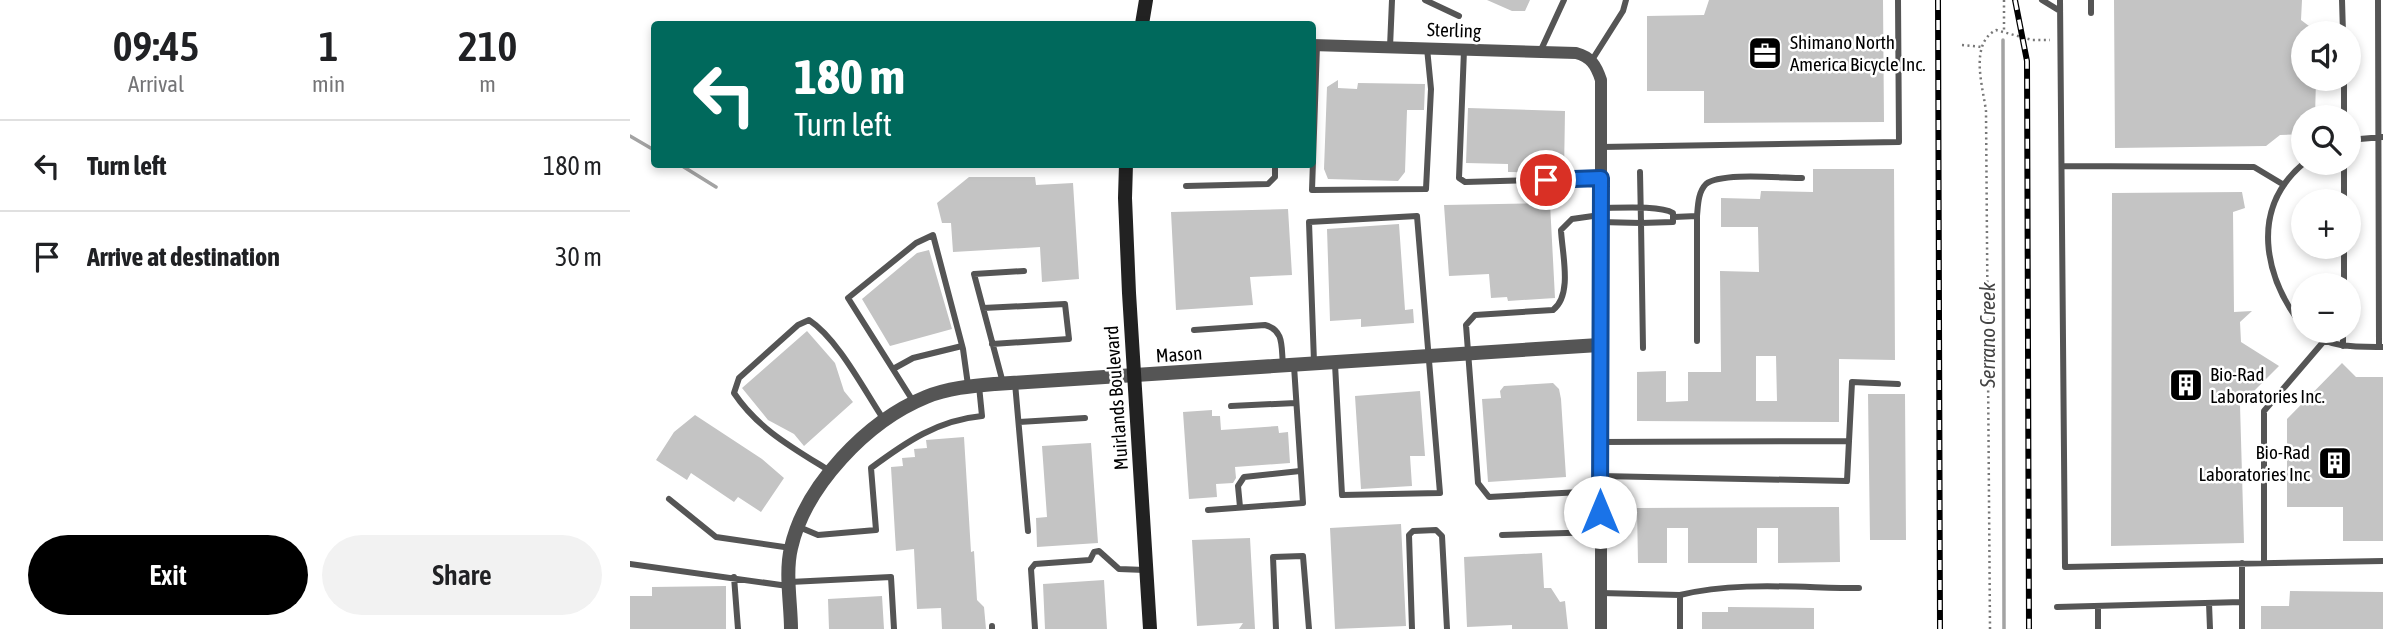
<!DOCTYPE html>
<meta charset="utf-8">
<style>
body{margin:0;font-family:"Asap Condensed",sans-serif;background:#f2f2f2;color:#202124;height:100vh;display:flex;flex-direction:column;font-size:26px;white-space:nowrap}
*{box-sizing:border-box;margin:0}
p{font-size:23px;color:#757577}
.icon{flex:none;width:38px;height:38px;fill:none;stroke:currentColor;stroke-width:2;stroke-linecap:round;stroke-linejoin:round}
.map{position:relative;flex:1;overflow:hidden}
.drawer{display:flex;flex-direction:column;background:#fff;width:630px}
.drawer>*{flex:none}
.top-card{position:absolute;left:21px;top:21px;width:665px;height:147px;border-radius:7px;box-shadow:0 4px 10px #0003;background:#00695c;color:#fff;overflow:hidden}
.fabs{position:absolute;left:1661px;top:21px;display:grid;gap:14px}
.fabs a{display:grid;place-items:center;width:70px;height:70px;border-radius:50%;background:#fff;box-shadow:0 4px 10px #0003;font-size:35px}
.pin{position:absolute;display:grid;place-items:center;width:60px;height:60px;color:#fff;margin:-30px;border:4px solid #fff;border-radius:50%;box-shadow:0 2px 7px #0007}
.me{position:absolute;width:77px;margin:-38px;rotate:0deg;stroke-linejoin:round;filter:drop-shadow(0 0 5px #0008)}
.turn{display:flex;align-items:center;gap:24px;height:147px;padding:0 28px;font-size:32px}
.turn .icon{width:91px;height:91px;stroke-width:2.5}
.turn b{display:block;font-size:49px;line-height:60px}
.eta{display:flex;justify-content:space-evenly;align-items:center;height:119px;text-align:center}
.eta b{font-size:42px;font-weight:600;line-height:49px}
.primary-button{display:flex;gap:14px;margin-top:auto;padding:14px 28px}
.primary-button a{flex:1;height:80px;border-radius:42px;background:#000;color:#fff;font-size:28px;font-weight:600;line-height:80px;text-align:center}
.primary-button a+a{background:#f2f2f2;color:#202124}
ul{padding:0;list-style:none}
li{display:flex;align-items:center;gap:21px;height:91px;padding:0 28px;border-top:2px solid #e0e0e0}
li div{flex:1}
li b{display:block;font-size:26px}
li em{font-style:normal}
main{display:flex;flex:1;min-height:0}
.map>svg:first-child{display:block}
</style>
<main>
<section class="drawer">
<div class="eta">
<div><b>09:45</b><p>Arrival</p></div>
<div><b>1</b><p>min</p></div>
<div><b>210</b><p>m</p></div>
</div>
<ul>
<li><svg class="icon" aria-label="left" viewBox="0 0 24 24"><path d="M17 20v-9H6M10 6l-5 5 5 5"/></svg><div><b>Turn left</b></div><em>180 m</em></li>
<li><svg class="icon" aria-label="arrive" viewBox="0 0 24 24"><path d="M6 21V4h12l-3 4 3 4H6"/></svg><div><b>Arrive at destination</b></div><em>30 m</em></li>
</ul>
<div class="primary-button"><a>Exit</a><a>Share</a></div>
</section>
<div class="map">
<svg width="1753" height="629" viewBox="0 0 1753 629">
<rect width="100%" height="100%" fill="#fff"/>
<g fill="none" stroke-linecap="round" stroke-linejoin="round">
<path stroke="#a3a3a3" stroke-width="3.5" d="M1373 40 1374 629
M0 136 24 150
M49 164 86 187"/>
</g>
<path fill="#c4c4c4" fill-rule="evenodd" d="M857 0H900L895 11H882Z
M1079 0H1253L1254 122 1074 123V91H1017V16L1074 15Z
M1484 0H1672L1671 20 1679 26V33H1673V79H1686L1685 117H1673V134L1650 135 1636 146 1485 148Z
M708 80V88L727 89 728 83 795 84 794 110H777L775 172 768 181 698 179 694 169 697 87Z
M838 108 935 111 934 173 878 172V164L836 163Z
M1183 169H1264L1265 360 1209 359V422L1007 421V372L1036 371V402L1058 401V372H1091L1090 271 1129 272 1128 227H1091V198L1130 199 1131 191 1183 192ZM1126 356H1146L1147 401H1126Z
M339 177H405L406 185 443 183 449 279 412 282 410 247 323 252 321 223H312L307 203Z
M1612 192 1615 208 1603 212 1604 312 1622 311 1610 322 1611 342 1649 366 1610 405 1614 543 1481 546 1482 193Z
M920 203 925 298 878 301 877 297 861 298 859 274 819 276 814 205Z
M658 209 662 275 620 277 623 305 546 310 541 212Z
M769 224 775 310 783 309 784 323 731 327V319L700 321 697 229Z
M299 250 322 329 260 346 232 299 287 253Z
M177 331 205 363 214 391 223 402 174 446 164 434 138 420 112 388Z
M1712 363 1726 377H1753V541H1713V507H1657V419Z
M923 383 929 389 931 399 936 477 858 482 852 399 871 398 870 391 874 386Z
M790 391 795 456H780L782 486 731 489 725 396Z
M1238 394H1275L1276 540H1240Z
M582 410V416H590L591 430 648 426 649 433 658 432 660 463 605 467 606 478 603 483 586 484 587 497 559 499 553 412Z
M65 415 132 459 154 478 131 512 108 497 104 502 61 473 57 480 26 460 44 432Z
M334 437 341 552 344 551 347 600 354 607 356 629H312L311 608 287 609 284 549 266 551 261 467 273 466 272 458 285 457 284 449 297 448 296 440Z
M461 443 468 543 407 547 406 518 417 517 412 446Z
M1209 507 1210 562 1148 563V528H1127V563H1058V528H1037V563H1008L1007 508Z
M771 524 776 626 705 629 700 528Z
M620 538 625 629H609L613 623 567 626 562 540Z
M912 553 914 588H921L930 602 935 601 938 629H882V625L837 627 834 557Z
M474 580 477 629H415L413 584Z
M96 586V629H0V596H22V587Z
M1660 591 1753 592V629H1631V606H1659Z
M252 596 254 629H199L198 599Z
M1098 607 1184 608V629H1072V612H1098Z"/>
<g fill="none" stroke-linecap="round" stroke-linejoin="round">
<path stroke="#777" stroke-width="2.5" stroke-dasharray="2 3.5" stroke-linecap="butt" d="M1374 0V30
M1332 45 1352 47
M1360 629 1356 111C1353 87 1339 44 1366 30L1402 40H1420"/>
<path stroke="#555" stroke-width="6" d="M795 0 829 16
M1412 0 1430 11
M1430 0 1435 567 1753 561
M1712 0 1713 33
M1748 0 1749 347
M1461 13V0
M687 45 682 190 796 189 801 89 797 48
M760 47 762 0
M834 50 829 178 835 182 971 178
M910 52 934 0
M962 60 993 11 996 0
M1714 79V117
M1718 140 1753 137
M971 147 1269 142 1268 0
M1432 166 1624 167 1654 185
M556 186 638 184 645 177V164
M1714 201V163
M970 208C988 208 1030 205 1043 213V222L1011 223 1010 172
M1067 216V341
M1044 217 1067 216C1068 205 1068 192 1076 184 1090 172 1152 178 1172 178
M970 222 1011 223 1013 348
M1714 285V247
M353 308 435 304 439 339 362 344
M1673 327C1634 277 1619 209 1674 163
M564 330 635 325C655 330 651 348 653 365
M1677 331C1699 348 1726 347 1752 347
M1713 346V331
M684 362 679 222 787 216 810 493 712 495 705 364
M263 369 283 358 332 346
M373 383 344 274 394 271
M385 383 398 531
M283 401 218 298 286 243 303 235 333 349 338 385
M601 406 666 403
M389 422 455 418
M1219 441 1222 382 1268 384
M970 442 1219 441 1217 481 970 476
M200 471C163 448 128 429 104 393L109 378 168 325 179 320C208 339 234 390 254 420
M970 491 859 497 848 483 836 325 845 315 923 310C943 295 932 253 931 230L942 219 970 215
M39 499 86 537 161 548
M610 507 608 486 614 477 670 471
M578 510 673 503 664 366
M169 527 188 535 246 530 241 468C276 442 308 420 352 416L349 386
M872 535 971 532
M1612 563V629
M1634 563V411L1694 341
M0 564 158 586
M104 577 108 629
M160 582 261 577 264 629
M971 593 1050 595V629
M1050 595C1107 581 1171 588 1229 588
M1579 603 1580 629
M1468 606V629
M1427 607 1612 602
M362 626V629
M405 629 401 569 405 564 460 560 464 552 469 551 489 569 515 570
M646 629 643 557 673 556 679 629
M782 629 779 535 783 531 806 530 812 536 817 629"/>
<path stroke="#555" stroke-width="12" d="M682 45 946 53C961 57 966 65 971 80V629"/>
<path stroke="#555" stroke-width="14" d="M161 629C161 604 155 573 161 548 175 486 237 421 296 397 318 388 342 386 365 384L969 345"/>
<path stroke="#222" stroke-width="14" d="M512 24 516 0
M496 164 495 198 499 293 520 629"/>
<g stroke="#000" stroke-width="6">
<path id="rail" d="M1308 0 1310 629
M1385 0 1397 61 1399 629"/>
</g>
<use href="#rail" stroke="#fff" stroke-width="3.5" stroke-dasharray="10" stroke-linecap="butt"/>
</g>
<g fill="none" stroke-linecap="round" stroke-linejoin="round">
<g stroke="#114b97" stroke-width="18">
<path id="route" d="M916 180 971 178 970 512"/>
</g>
<use href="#route" stroke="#1a73e8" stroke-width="12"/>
</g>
<defs>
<g id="office-square" transform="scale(1.75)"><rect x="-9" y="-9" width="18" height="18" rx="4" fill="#000" stroke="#fff"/><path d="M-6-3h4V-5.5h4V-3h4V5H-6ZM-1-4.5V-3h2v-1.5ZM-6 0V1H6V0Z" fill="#fff"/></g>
<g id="building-square" transform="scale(1.75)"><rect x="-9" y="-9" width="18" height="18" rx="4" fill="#000" stroke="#fff"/><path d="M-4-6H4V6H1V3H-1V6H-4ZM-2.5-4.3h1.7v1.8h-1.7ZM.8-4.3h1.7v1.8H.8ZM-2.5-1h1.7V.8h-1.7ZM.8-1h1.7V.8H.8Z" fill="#fff"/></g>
</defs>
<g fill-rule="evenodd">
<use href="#office-square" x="1135" y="53"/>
<use href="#building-square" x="1556" y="385"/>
<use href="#building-square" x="1705" y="463"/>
</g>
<g text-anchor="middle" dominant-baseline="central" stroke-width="5" stroke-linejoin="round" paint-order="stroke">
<g font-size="19" fill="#000" stroke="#fff">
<text transform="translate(824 30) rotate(2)">Sterling</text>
<text transform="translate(549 354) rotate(-4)">Mason</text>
<text transform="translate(486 398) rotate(-94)">Muirlands Boulevard</text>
</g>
<g font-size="19" fill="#000" stroke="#fff" text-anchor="start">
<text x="1160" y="42">Shimano North<tspan x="1160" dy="22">America Bicycle Inc.</tspan></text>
<text x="1580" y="374">Bio-Rad<tspan x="1580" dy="22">Laboratories Inc.</tspan></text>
<text x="1680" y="452" text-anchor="end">Bio-Rad<tspan x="1680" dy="22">Laboratories Inc</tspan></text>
</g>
<g font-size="21" font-style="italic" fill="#444" stroke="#fff">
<text transform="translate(1357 335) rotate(-90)">Serrano Creek</text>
</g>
</g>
</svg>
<div class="fabs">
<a><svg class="icon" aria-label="sound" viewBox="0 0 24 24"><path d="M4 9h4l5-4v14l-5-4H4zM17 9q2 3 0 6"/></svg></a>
<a><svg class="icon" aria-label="search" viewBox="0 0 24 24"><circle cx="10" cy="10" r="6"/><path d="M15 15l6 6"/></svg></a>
<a>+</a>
<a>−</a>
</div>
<div class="pin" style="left:916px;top:180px;background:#d93025"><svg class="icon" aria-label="arrive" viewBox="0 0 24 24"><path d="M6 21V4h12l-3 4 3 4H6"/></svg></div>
<svg class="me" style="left:970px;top:512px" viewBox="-20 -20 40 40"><circle r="19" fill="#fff"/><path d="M0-13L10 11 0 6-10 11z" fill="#1a73e8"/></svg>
<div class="top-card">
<div class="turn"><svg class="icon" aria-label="left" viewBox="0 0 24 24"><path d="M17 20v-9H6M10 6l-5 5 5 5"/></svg><div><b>180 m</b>Turn left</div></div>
</div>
</div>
</main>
